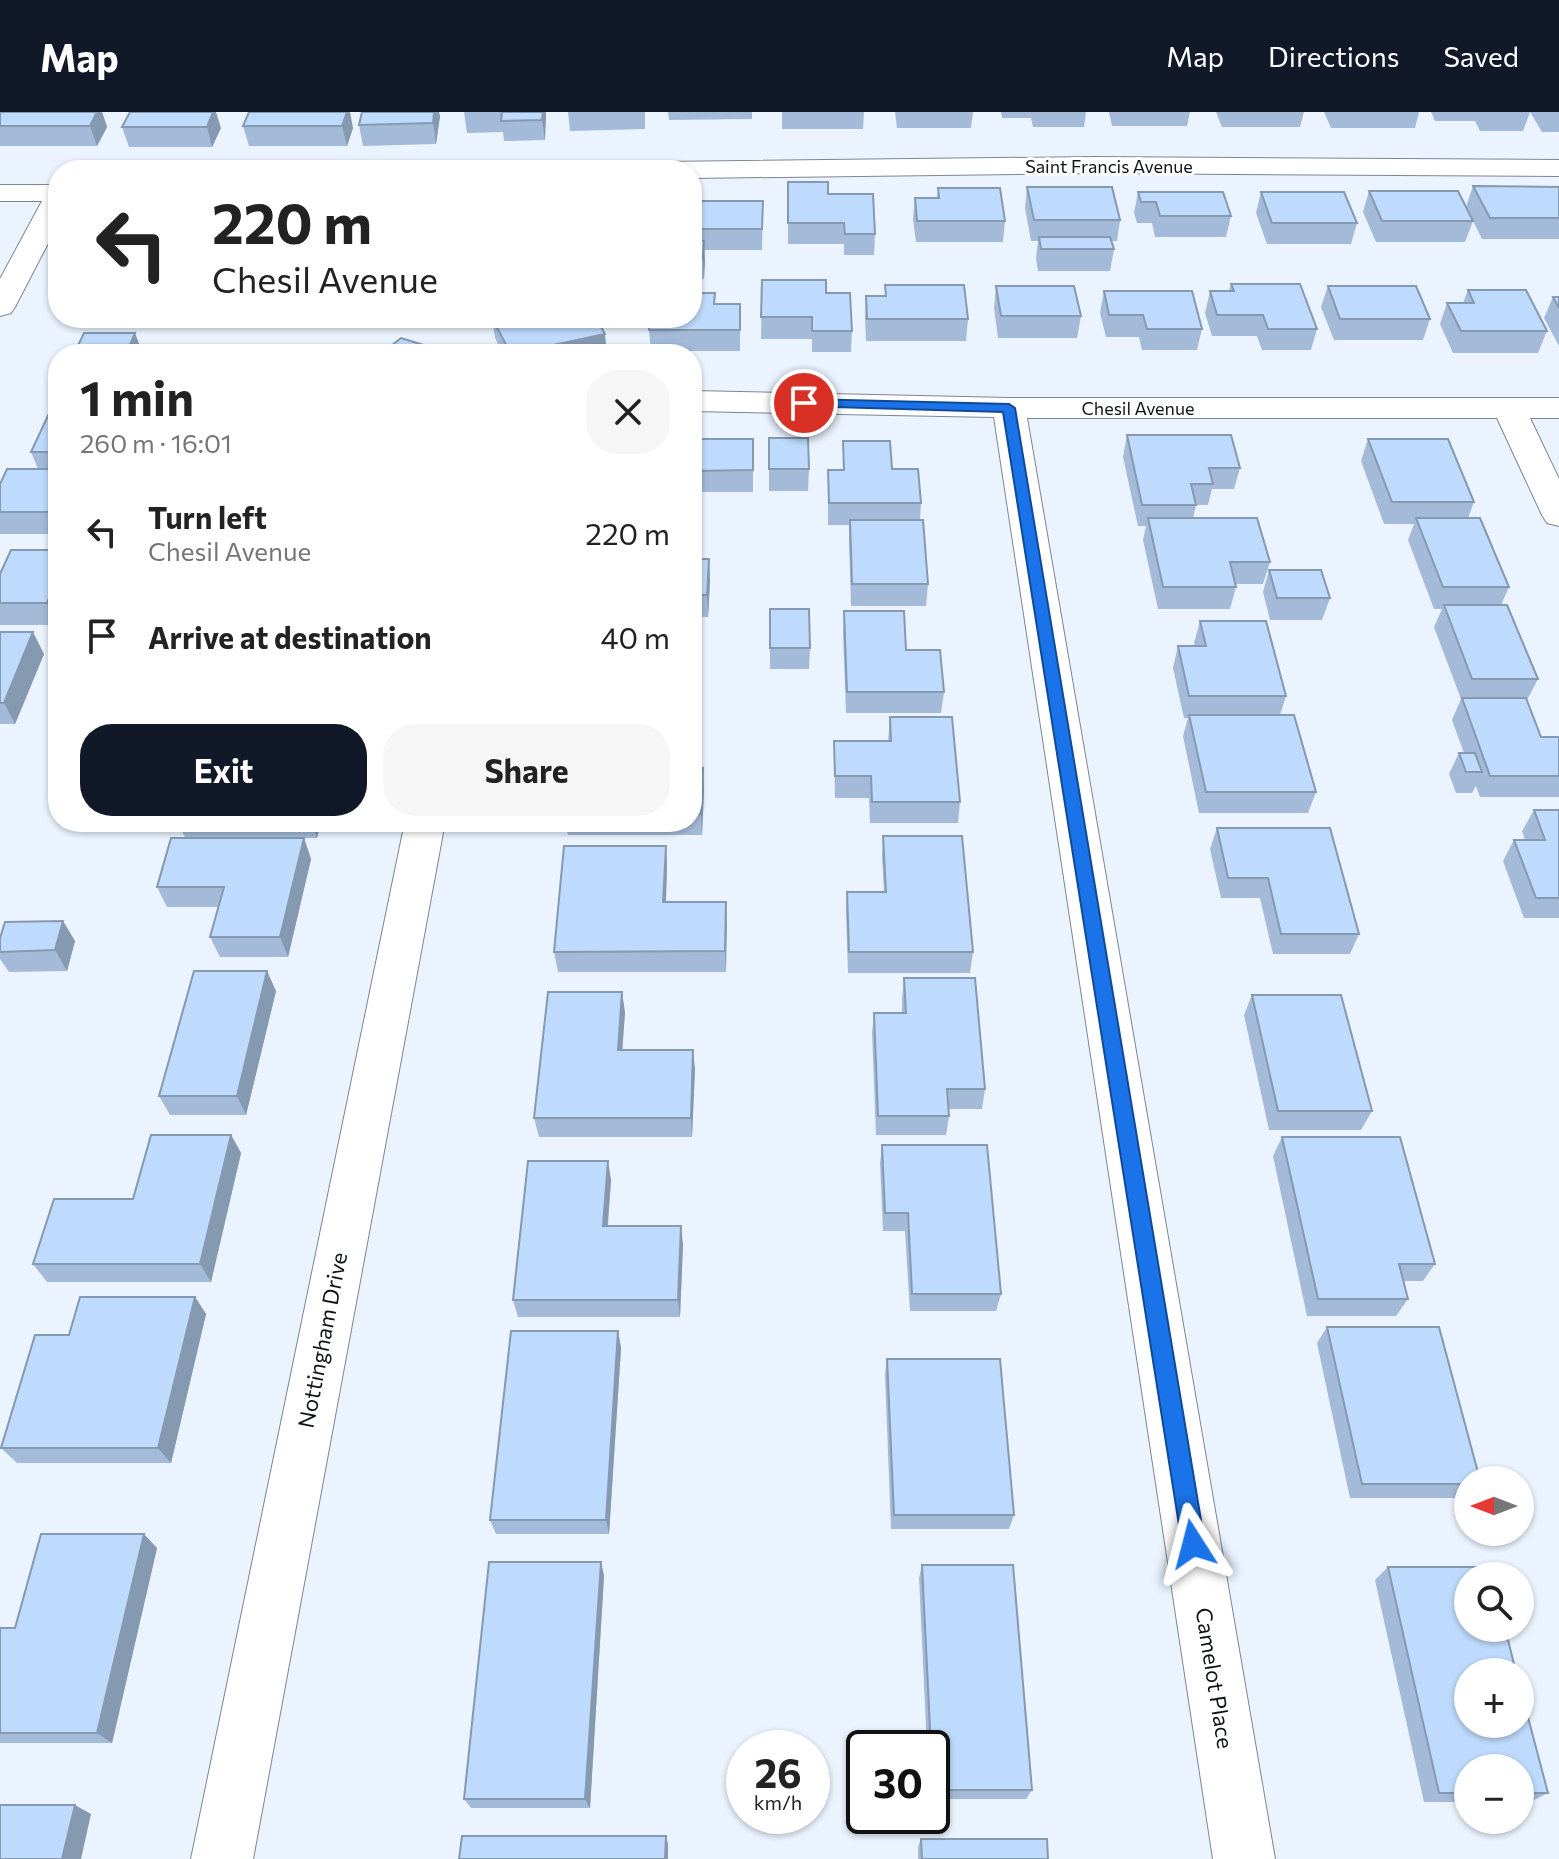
<!DOCTYPE html>
<meta charset="utf-8">
<style>
body{margin:0;font-family:Commissioner,sans-serif;background:#f6f6f6;color:#222;height:100vh;display:flex;flex-direction:column;font-size:30px;white-space:nowrap}
*{box-sizing:border-box;margin:0}
p{font-size:26px;color:#767676}
.icon{flex:none;width:44px;height:44px;fill:none;stroke:currentColor;stroke-width:2;stroke-linecap:round;stroke-linejoin:round}
.map{position:relative;flex:1;overflow:hidden}
.sheet{position:absolute;left:48px;top:232px;width:654px;height:488px;display:flex;flex-direction:column;background:#fff;border-radius:32px;box-shadow:0 2px 6px #0004}
.sheet>*{flex:none}
.banner{position:absolute;left:48px;top:48px;width:654px;height:168px;border-radius:32px;box-shadow:0 2px 6px #0004;background:#fff;color:#222;overflow:hidden}
.needle{width:52px;rotate:270deg}
.buttons{position:absolute;left:1454px;top:1354px;display:grid;gap:16px}
.buttons a{display:grid;place-items:center;width:80px;height:80px;border-radius:50%;background:#fff;box-shadow:0 2px 6px #0004;font-size:40px}
.speed{position:absolute;left:726px;top:1618px;display:flex;gap:16px;font-size:40px;font-weight:700;text-align:center}
.speed>*{display:grid;place-content:center;width:104px;height:104px;border-radius:50%;background:#fff;box-shadow:0 2px 6px #0004;line-height:1}
.speed small{font-size:20px;font-weight:400}
.speed .limit{border:4px solid #111;border-radius:12px;background:#fff;color:#111}
.pin{position:absolute;display:grid;place-items:center;width:68px;height:68px;color:#fff;margin:-34px;border:4px solid #fff;border-radius:50%;box-shadow:0 2px 8px #0007}
.me{position:absolute;width:88px;margin:-44px;rotate:351deg;stroke-linejoin:round;filter:drop-shadow(0 0 6px #0008)}
.turn{display:flex;align-items:center;gap:28px;height:168px;padding:0 32px;font-size:36px}
.turn .icon{width:104px;height:104px;stroke-width:2.5}
.turn b{display:block;font-size:56px;line-height:68px}
.round{display:grid;place-items:center;flex:none;width:84px;height:84px;border-radius:32px;background:#f6f6f6}
.summary{display:flex;align-items:center;justify-content:space-between;height:136px;padding:0 32px}
h1{font-size:48px;font-weight:700;line-height:60px}
.action{display:flex;gap:16px;margin-top:auto;padding:16px 32px}
.action a{flex:1;height:92px;border-radius:32px;background:#111827;color:#fff;font-size:32px;font-weight:700;line-height:92px;text-align:center}
.action a+a{background:#f6f6f6;color:#222}
ul{padding:0;list-style:none}
li{display:flex;align-items:center;gap:24px;height:104px;padding:0 32px}
li div{flex:1}
li b{display:block;font-size:30px}
li em{font-style:normal}
header{display:flex;align-items:center;gap:48px;box-sizing:border-box;height:112px;padding:0 40px;background:#111827;color:#fff}
header strong{font-size:38px}
nav{display:flex;gap:44px;margin-inline-start:auto;font-size:28px}
.map>svg:first-child{display:block}
</style>
<header>
<strong>Map</strong>
<nav><a>Map</a><a>Directions</a><a>Saved</a></nav>
</header>
<div class="map">
<svg width="1559" height="1747" viewBox="0 0 1559 1747">
<rect width="100%" height="100%" fill="#eaf3fe"/>
<g fill="none" stroke-linecap="round" stroke-linejoin="round">
<g stroke="#7c8693" stroke-width="2">
<path id="minor" d="M1093 45 1559 48V64L1093 61 692 66V58H646L650 52 660 50Z
M0 73H58V112L15 195 11 201 0 204V167L42 89H0Z
M692 279 1009 286H1559V306H1530L1559 367V414L1547 411 1542 403 1497 306H1027L1275 1747H1213L994 305 692 299Z
M405 710H445L253 1747H191Z"/>
</g>
<use href="#minor" fill="#fff" fill-rule="evenodd"/>
</g>
<path fill="#a3bbd9" d="M0 0H102L107 15 97 34H0Z
M130 0 221 16 212 35H129L122 15Z
M249 0 353 16 347 34H249L243 14Z
M464 0H546L545 28 504 29 503 20 467 21Z
M568 0H645V17L570 19Z
M668 0H752V7L669 8Z
M782 0H864L863 17H782Z
M895 0H973L971 16H897Z
M1001 0H1086L1084 15H1033L1031 6H1002Z
M1109 0H1190L1187 14H1112Z
M1216 0H1304L1300 15H1222Z
M1324 0H1419L1415 16H1331Z
M1431 0H1559V20H1542L1530 0 1523 19H1480L1475 9H1435Z
M440 4 436 32 363 34 359 13Z
M788 70 828 82 875 122 874 143H844V132H788Z
M1473 74 1559 75V127H1482L1473 109 1465 130H1376L1363 100 1369 79 1466 95Z
M1027 75 1120 108 1117 129H1111L1114 137 1110 159H1038L1036 146 1038 129H1031L1025 96Z
M938 76 1005 109 1003 130H916L913 107 915 86H937Z
M1138 80 1231 104 1226 125H1155L1152 111H1137L1134 101Z
M1261 80 1357 111 1351 132H1267L1256 101Z
M692 89H763L762 138H704V167H692Z
M762 168 826 181 852 219 851 240H812V227H761Z
M1231 172 1317 217 1311 238H1262L1257 224H1212L1205 201 1210 179H1229Z
M885 173 968 207 966 229H866L865 206 866 184H885Z
M996 174 1081 204 1077 226H998L994 196Z
M1328 174 1430 207 1423 228H1334L1321 195Z
M1468 178 1547 219 1538 241H1453L1440 212 1447 191H1463Z
M1104 179 1202 217 1197 238H1142L1139 225H1106L1100 201Z
M1553 185H1559V234L1544 206Z
M715 192H740V239H651L649 218Z
M106 206H197L194 216H109Z
M492 206 607 242H503L495 226Z
M58 295V422H0V372L38 357 31 340Z
M1127 323 1240 356 1234 377H1212L1208 393H1196L1193 406 1270 450 1263 472H1236V475L1230 497H1158L1143 428 1146 414H1138L1123 345Z
M769 326 809 357 808 379H769Z
M692 327H753V380H692Z
M1368 327 1474 390 1468 406 1509 475 1501 493 1538 567 1527 588 1541 625H1559V685H1480L1476 674 1472 681H1456L1449 662 1459 641H1464L1452 608 1461 587 1434 515 1442 497H1434L1408 428 1414 412H1384L1361 349Z
M843 329 892 357 921 391 920 408 928 472 926 494H851L849 430V413H828V358H843Z
M58 438 57 513H0V462Z
M692 447H709L710 469 708 505H692Z
M1269 458 1330 486 1322 508H1270L1263 480Z
M770 497 810 536 809 557H770Z
M844 499 906 538 944 580 941 601H846L843 521Z
M1200 509 1286 584 1280 603 1316 680 1308 701H1199L1183 624 1188 606H1184L1173 556 1178 534H1195L1194 531Z
M0 520 44 542 15 612H0Z
M890 605 960 690 958 711H870L869 686H835L834 629H888Z
M692 656H703L704 678 702 723H568L565 710H692Z
M1534 698H1559V806H1524L1503 749 1514 728H1525L1522 719Z
M178 710H321L317 726H185Z
M1217 716 1359 822 1350 842H1273L1260 786H1221L1210 737Z
M883 724 973 840 970 861H848L846 801 847 780H884L882 745Z
M304 726 311 747 288 845H220L210 825 218 795H167L157 775Z
M666 734 667 754 666 790H726V860H558L554 840Z
M0 826 75 829 67 859 9 860 0 847Z
M904 866 985 977 982 997H948L949 1004 946 1023H876L872 921 874 901H902V886Z
M276 879 246 1003H170L159 984Z
M1252 883 1372 999 1361 1018H1269L1244 903Z
M625 900 622 938 695 957 692 1025H539L534 1006Z
M231 1023 241 1041 211 1170H47L33 1152Z
M1282 1025 1435 1152 1423 1169H1404L1408 1187 1396 1204H1307L1273 1044Z
M882 1033 1001 1182 996 1199H910L905 1119H883L880 1051Z
M611 1068 608 1114 683 1132 680 1205H518L513 1188Z
M195 1185 206 1202 171 1351H17L1 1336 69 1223Z
M1327 1215 1468 1368V1385L1467 1386H1350L1317 1231Z
M618 1219 621 1236 609 1422H496L490 1408Z
M887 1247 1014 1403 1009 1417H891L885 1263Z
M157 1436 112 1631H0V1516H15Z
M601 1450 604 1464 590 1696H471L464 1687Z
M922 1453 1032 1678 1026 1687H932V1636H927L919 1466Z
M1388 1455 1548 1681 1530 1690H1520V1656H1468V1690H1424L1375 1468Z
M921 1727 1048 1747H918V1735Z"/>
<path fill="#8599b0" d="M97 0H102L107 15 97 34 90 14Z
M213 0H216L221 16 212 35 207 15Z
M347 0H350L353 16 347 34 342 14Z
M434 0H439L440 4 436 32 433 11Z
M543 0H546L545 28 542 8Z
M704 129 705 150 704 167 703 146Z
M190 206H197L194 216Z
M135 221 143 242H126Z
M605 222 607 242H514Z
M709 447 710 469 708 505 707 483Z
M58 465V510L57 513 47 491Z
M33 520 44 542 15 612 4 591Z
M703 656 704 678 702 723 701 702Z
M312 710H321L317 726Z
M304 726 311 747 288 845 280 825Z
M666 734 667 754 665 811 663 790Z
M726 790 727 810 726 860 725 839Z
M63 809 75 829 67 859 55 838Z
M267 859 276 879 246 1003 237 984Z
M622 880 625 900 621 957 618 938Z
M693 938 695 957 692 1025 691 1006Z
M231 1023 241 1041 211 1170 200 1152Z
M608 1049 611 1068 606 1132 603 1114Z
M681 1114 683 1132 680 1205 678 1188Z
M195 1185 206 1202 171 1351 158 1336Z
M618 1219 621 1236 609 1422 606 1408Z
M144 1422 157 1436 112 1631 97 1621Z
M601 1450 604 1464 590 1696 585 1687Z
M75 1693 91 1702 81 1747H62Z
M666 1724 668 1732V1747H665Z"/>
<path fill="#bedafc" stroke="#8599b0" stroke-width="2" d="M0 0H97L90 14H0Z
M130 0H213L207 15H122Z
M249 0H347L342 14H243Z
M362 0H434L433 11 359 13Z
M502 0H543L542 8 501 9Z
M788 70H828V82H873L875 122H845L844 111H788Z
M1473 74 1559 75V106H1490Z
M1027 75H1112L1120 108H1034Z
M938 76H1000L1005 109H917L915 86H939Z
M1369 79H1458L1473 109H1382Z
M1138 80H1223L1231 104H1160L1156 90H1141Z
M1261 80H1344L1357 111H1272Z
M692 89H763L762 117H692Z
M1039 125H1110L1114 137H1041Z
M692 129H704L703 146H692Z
M762 168H826V181H850L852 219H812V205H761Z
M1231 172H1300L1317 217H1268L1263 203H1217L1210 179H1234Z
M885 173H964L968 207H867L866 184H886Z
M996 174H1074L1081 204H1001Z
M1328 174H1416L1430 207H1340Z
M1468 178H1526L1547 219H1461L1447 191H1474Z
M1104 179H1192L1202 217H1147L1143 203H1109Z
M692 181H715L714 192H740V218H649L650 206H692Z
M1553 185H1559V196Z
M492 206H596L605 222 511 242Z
M84 221H135L126 242H74Z
M401 226 452 242H381Z
M52 295H58V340H31Z
M1127 323H1231L1240 356H1209L1213 372H1191L1196 393H1142Z
M769 326H808L809 357H769Z
M692 327H753V358L692 359Z
M1368 327H1448L1474 390H1392Z
M843 329H890L892 357H918L921 391H829L828 358H844Z
M7 357H58V400H0V372Z
M1148 406H1257L1270 450H1230L1236 475H1163Z
M1416 406H1480L1509 475H1443Z
M850 408H923L928 472H852Z
M11 438H58V465L47 491H0V462Z
M692 447H709L707 483H692Z
M1269 458H1321L1330 486H1277Z
M1444 493H1507L1538 567H1472Z
M770 497H809L810 536H770Z
M844 499H904L906 538H940L944 580H847Z
M1200 509H1266L1286 584H1189L1178 534H1206Z
M0 520H33L4 591H0Z
M1462 586H1526L1541 625H1559V664H1490Z
M1189 603H1294L1316 680H1206Z
M890 605H952L960 690H872L871 664H835L834 629H891Z
M1459 641H1475L1482 660H1466Z
M692 656H703L701 702H692Z
M1534 698H1559V786H1536L1514 728H1545Z
M1217 716H1330L1359 822H1281L1268 766H1228Z
M883 724H962L973 840H849L847 780H886Z
M171 726H304L280 825H210L224 775H157Z
M564 734H666L663 790H726L725 839 554 840Z
M63 809 55 838 0 840V826L5 810Z
M194 859H267L237 984H159Z
M904 866H975L985 977H947L949 1004H878L874 901H906Z
M548 880H622L618 938H693L691 1006H534Z
M1252 883H1341L1372 999H1278Z
M151 1023H231L200 1152H33L54 1087H133Z
M1282 1025H1400L1435 1152H1399L1408 1187H1318Z
M882 1033H987L1001 1182H912L908 1101H885Z
M528 1049H608L603 1114H681L678 1188H513Z
M80 1185H195L158 1336H1L35 1223H69Z
M1327 1215H1439L1480 1368H1468V1372H1362Z
M511 1219H618L606 1408H490Z
M887 1247H1000L1014 1403H894Z
M41 1422H144L97 1621H0V1516H15Z
M489 1450H601L585 1687H464Z
M922 1453H1013L1032 1678H933Z
M1388 1455H1489L1491 1464H1468V1516H1505L1516 1560H1468V1612H1520V1575L1548 1681H1520V1656H1468V1681H1439Z
M0 1693H75L62 1747H0Z
M462 1724H666L665 1747H459Z
M921 1727H1047L1048 1747H922Z"/>
<path fill="#1a73e8" stroke="#114b97" stroke-width="2" d="M804 287 1009 292 1015 296 1205 1432 1201 1440 1193 1443 1185 1440 1182 1432 1003 300 800 294 798 291Z"/>
<g text-anchor="middle" dominant-baseline="central" stroke-width="6" stroke-linejoin="round" paint-order="stroke">
<g font-size="18" fill="#101419" stroke="#fff">
<text x="1109" y="54">Saint Francis Avenue</text>
<text x="1138" y="296">Chesil Avenue</text>
</g>
<g font-size="22" fill="#101419" stroke="#fff">
<text transform="translate(322 1228) rotate(-79)">Nottingham Drive</text>
<text transform="translate(1215 1566) rotate(81)">Camelot Place</text>
</g>
</g>
</svg>
<div class="buttons">
<a><svg class="needle" viewBox="-14 -14 28 28"><path d="M0-13l5 13h-10z" fill="#e53935"/><path d="M0 13l5-13h-10z" fill="#767676"/></svg></a>
<a><svg class="icon" aria-label="search" viewBox="0 0 24 24"><circle cx="10" cy="10" r="6"/><path d="M15 15l6 6"/></svg></a>
<a>+</a>
<a>−</a>
</div>
<div class="speed"><div>26<small>km/h</small></div><div class="limit">30</div></div>
<div class="pin" style="left:804px;top:291px;background:#d93025"><svg class="icon" aria-label="arrive" viewBox="0 0 24 24"><path d="M6 21V4h12l-3 4 3 4H6"/></svg></div>
<svg class="me" style="left:1193px;top:1432px" viewBox="-20 -20 40 40"><path d="M0-17L14 15 0 8-14 15z" fill="#1a73e8" stroke="#fff" stroke-width="4"/></svg>
<div class="banner">
<div class="turn"><svg class="icon" aria-label="left" viewBox="0 0 24 24"><path d="M17 20v-9H6M10 6l-5 5 5 5"/></svg><div><b>220 m</b>Chesil Avenue</div></div>
</div>
<section class="sheet">
<div class="summary"><div><h1>1 min</h1><p>260 m · 16:01</p></div><a class="round"><svg class="icon" aria-label="close" viewBox="0 0 24 24"><path d="M6 6l12 12M18 6L6 18"/></svg></a></div>
<ul>
<li><svg class="icon" aria-label="left" viewBox="0 0 24 24"><path d="M17 20v-9H6M10 6l-5 5 5 5"/></svg><div><b>Turn left</b><p>Chesil Avenue</p></div><em>220 m</em></li>
<li><svg class="icon" aria-label="arrive" viewBox="0 0 24 24"><path d="M6 21V4h12l-3 4 3 4H6"/></svg><div><b>Arrive at destination</b></div><em>40 m</em></li>
</ul>
<div class="action"><a>Exit</a><a>Share</a></div>
</section>
</div>
